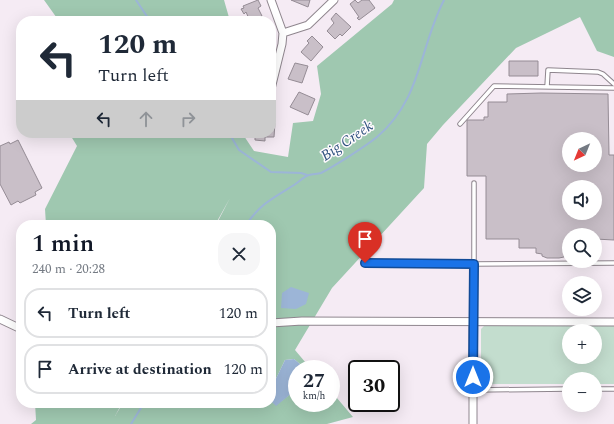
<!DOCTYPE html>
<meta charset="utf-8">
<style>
body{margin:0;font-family:Spectral,serif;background:#f6f6f7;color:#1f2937;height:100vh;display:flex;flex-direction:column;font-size:15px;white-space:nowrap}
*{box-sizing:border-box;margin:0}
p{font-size:13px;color:#747a83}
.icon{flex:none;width:22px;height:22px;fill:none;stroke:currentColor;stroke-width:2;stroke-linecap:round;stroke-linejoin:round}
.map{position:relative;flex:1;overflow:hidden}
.panel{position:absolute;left:16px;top:220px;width:260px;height:188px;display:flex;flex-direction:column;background:#fff;border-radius:16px;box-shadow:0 4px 16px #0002}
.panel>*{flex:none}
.banner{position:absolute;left:16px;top:16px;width:260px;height:122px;border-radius:16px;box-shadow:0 4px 16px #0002;background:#fff;color:#1f2937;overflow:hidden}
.needle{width:26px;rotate:223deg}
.fabs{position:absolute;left:562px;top:132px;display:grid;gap:8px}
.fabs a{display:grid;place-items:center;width:40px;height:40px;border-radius:50%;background:#fff;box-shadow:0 4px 16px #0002;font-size:20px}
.speed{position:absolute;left:288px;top:360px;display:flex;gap:8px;font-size:20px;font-weight:700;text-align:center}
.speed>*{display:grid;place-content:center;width:52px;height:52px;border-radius:50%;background:#fff;box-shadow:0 4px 16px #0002;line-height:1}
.speed small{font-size:10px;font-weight:400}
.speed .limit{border:2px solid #111;border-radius:6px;background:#fff;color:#111}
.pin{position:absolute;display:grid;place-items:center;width:34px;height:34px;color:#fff;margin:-41px -17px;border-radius:50% 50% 50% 0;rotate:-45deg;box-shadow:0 0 4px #0007}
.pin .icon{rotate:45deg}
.me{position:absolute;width:44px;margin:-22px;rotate:0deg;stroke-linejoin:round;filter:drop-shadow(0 0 3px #0008)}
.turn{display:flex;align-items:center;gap:14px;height:84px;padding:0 16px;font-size:18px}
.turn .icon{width:52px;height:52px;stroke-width:2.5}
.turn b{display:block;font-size:28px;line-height:34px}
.lanes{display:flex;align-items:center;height:38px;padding:0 16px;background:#0003;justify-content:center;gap:20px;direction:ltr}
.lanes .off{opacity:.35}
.round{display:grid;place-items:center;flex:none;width:42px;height:42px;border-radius:16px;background:#f6f6f7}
.summary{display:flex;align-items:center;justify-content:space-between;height:68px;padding:0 16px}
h1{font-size:24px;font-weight:600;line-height:30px;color:#111827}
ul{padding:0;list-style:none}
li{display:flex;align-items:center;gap:12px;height:50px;margin:0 8px 6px;padding:0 8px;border:2px solid #e0e1e3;border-radius:16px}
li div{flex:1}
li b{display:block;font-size:15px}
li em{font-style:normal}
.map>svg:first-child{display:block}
</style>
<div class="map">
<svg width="614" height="424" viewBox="0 0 614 424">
<rect width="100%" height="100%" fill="#f5ebf4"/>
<path fill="#c3ddce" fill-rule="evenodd" d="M485 325H614V384H595V379H569V384H486L481 382V329ZM569 331H595V357H569Z"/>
<path fill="#9fc8b0" d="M44 0H224L230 21H59Z
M394 0H614V57L597 51 580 17 516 48 443 125 427 144 424 188 332 288 295 350 311 369H306L294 359 285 360 271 389V225H216L230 198 215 225H46L45 209 77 146 69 133H245L244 136 254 151 288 157 293 123 313 121 321 94 317 66 392 4Z
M297 389V403H331V391L353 417 327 424H31L36 420 35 403H122L115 416 123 403H271V401L276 405Z"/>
<path fill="#9cb5d7" d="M291 287 309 293 306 304 296 309 281 308 282 293Z
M294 359 306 369H297V389L276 406 271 401V389L285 360Z"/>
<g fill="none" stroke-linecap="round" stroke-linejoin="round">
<path stroke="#9cb5d7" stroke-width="2" d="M136 0 150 21
M229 133 239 150 271 172 301 173 307 175
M246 225C260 204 273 198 294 185 299 182 303 177 309 175 312 174 317 174 321 173 333 167 366 146 377 137 422 99 419 48 444 0
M131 424 144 403"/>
</g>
<path fill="#c9bfc8" stroke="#958c95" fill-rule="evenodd" d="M258 0 261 6 258 8 262 16 250 21 246 12 244 14 241 9 244 8 243 6Z
M291 0H310L308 7Z
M355 0 358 3 362 0H369L375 8 359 20 357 18 359 17 350 4Z
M336 13 351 27 342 36 340 34 335 39 327 31 334 23 331 19Z
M312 36 323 47 311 61 301 52 309 43 307 41Z
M509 61H538V76H509Z
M295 63 308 66 302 83 288 79Z
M299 92 315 99 308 115 290 107Z
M541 93 608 94 609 155H614V240L595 239V235H569V254H564V257L559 258H547L542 256V254L536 253V248H519V239H486V176H467V120H484V117H488V102H507V94ZM569 139H595V165H569ZM569 187H595V213H569Z
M271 123H275L274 137H265V141L255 140V133H271Z
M18 140 42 188 35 192 36 195 20 203 18 201 11 205 0 184V146L9 142 10 144Z"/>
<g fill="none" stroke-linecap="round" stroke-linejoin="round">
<g stroke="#8f868e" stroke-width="5.5">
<path id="lane" d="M547 87 548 70 598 72 603 74 614 84
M460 124 494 86 614 88
M365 263 474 264V183
M473 321 474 264 614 263
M595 389H614
M473 390 569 389"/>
</g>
<g stroke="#8f868e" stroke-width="9">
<path id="street" d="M271 0 283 33 282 44 271 89
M283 33 308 25 334 0
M0 319 21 329
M271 323 302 321 614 322
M473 424V322"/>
</g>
<use href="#lane" stroke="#fff" stroke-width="3.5"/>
<use href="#street" stroke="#fff" stroke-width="7"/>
</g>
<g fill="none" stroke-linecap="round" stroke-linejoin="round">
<g stroke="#114b97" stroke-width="10">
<path id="route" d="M365 263 474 264 473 377"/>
</g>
<use href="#route" stroke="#1a73e8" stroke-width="7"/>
</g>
<g text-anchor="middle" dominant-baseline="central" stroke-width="3" stroke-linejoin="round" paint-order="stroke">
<g font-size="15" font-style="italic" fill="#2e517e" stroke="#fffbfe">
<text transform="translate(347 141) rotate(-34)">Big Creek</text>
</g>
</g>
</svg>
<div class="fabs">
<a><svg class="needle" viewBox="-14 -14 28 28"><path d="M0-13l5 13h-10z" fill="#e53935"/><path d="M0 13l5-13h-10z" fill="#747a83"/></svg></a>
<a><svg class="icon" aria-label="sound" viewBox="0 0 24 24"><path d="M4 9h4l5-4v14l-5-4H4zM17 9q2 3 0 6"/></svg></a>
<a><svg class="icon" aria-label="search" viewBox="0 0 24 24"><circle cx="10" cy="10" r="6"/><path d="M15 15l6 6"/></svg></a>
<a><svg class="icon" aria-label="layers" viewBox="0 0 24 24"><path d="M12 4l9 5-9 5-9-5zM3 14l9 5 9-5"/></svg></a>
<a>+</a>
<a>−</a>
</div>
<div class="speed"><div>27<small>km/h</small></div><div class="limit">30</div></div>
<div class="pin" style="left:365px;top:263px;background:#d93025"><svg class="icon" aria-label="arrive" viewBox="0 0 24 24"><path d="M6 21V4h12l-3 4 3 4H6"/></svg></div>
<svg class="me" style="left:473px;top:377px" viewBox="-20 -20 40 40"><circle r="17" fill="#1a73e8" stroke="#fff" stroke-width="3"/><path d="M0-11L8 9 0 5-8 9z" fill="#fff"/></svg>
<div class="banner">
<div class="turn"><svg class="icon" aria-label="left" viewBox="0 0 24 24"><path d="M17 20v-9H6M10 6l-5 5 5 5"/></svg><div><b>120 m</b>Turn left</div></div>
<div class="lanes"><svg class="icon" aria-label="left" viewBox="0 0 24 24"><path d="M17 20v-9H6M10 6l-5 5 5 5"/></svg><svg class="icon off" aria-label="ahead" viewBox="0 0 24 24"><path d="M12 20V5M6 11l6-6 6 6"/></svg><svg class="icon off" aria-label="right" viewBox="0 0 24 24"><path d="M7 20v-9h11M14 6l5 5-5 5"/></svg></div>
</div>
<section class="panel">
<div class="summary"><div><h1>1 min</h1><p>240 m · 20:28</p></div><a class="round"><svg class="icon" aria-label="close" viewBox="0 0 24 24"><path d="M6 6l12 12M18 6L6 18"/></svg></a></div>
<ul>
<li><svg class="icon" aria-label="left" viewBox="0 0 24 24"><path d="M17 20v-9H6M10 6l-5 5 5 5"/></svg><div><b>Turn left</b></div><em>120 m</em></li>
<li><svg class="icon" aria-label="arrive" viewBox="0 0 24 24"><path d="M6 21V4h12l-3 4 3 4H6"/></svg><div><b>Arrive at destination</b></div><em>120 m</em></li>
</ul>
</section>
</div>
